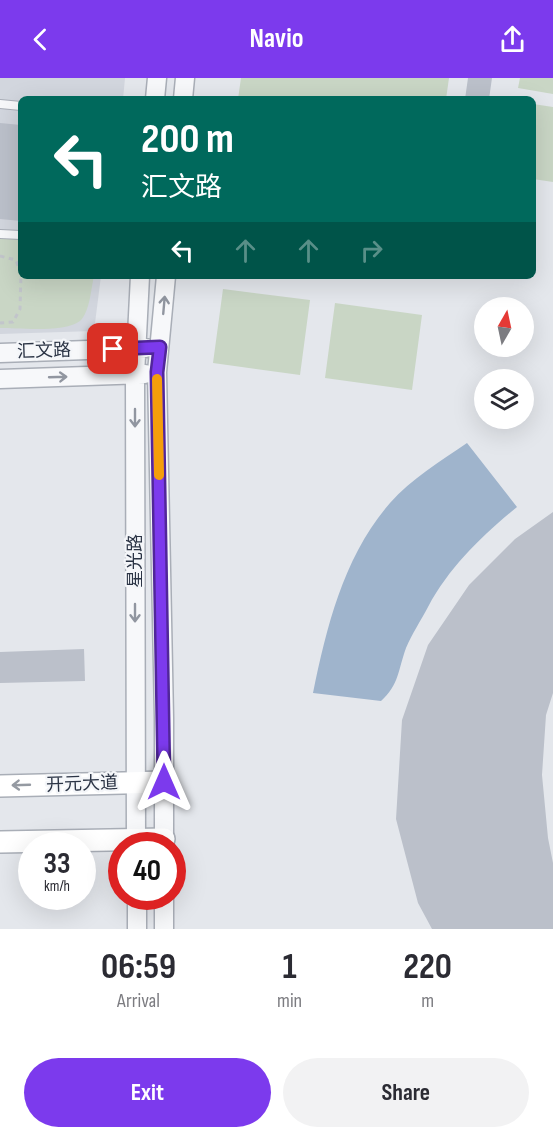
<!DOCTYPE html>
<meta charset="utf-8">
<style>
body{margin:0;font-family:"Sofia Sans Condensed","Noto Sans SC",sans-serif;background:#f2f2f3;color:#2b2b33;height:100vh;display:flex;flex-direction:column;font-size:22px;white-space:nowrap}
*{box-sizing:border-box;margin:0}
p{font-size:20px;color:#7c7c81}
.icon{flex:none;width:33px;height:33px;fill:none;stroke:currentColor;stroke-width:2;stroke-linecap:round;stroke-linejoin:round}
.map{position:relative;height:851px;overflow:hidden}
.panel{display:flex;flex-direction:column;background:#fff;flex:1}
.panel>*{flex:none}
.guide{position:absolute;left:18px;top:18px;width:518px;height:183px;border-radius:9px;box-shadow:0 6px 24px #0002;background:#00695c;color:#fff;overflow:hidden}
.needle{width:39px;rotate:9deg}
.controls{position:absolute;left:474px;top:219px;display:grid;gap:12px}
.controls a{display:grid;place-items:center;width:60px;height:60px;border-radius:50%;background:#fff;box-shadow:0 6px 24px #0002;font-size:30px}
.speed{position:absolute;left:18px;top:754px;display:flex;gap:12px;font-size:30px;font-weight:700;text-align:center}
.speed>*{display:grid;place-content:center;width:78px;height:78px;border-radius:50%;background:#fff;box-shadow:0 6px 24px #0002;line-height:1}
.speed small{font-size:15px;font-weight:400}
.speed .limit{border:9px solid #d22;background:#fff;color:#111}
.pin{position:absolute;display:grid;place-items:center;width:51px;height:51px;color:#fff;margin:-26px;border-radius:12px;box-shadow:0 3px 9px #0006}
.me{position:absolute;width:66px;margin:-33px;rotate:0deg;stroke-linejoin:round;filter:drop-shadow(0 0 4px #0008)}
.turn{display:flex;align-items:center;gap:21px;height:126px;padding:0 24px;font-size:27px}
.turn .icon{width:78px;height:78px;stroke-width:2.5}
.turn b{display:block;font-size:42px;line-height:51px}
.lanes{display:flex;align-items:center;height:57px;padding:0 24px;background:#0003;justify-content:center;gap:30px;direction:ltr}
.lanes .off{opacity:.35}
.eta{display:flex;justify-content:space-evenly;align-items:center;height:102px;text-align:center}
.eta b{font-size:36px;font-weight:700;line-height:42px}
.cta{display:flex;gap:12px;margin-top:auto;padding:12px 24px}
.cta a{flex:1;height:69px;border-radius:36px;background:#7c3aed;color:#fff;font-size:24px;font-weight:700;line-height:69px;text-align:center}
.cta a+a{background:#f2f2f3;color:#2b2b33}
header{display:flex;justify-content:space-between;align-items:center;height:78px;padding:0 24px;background:#7c3aed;color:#fff;font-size:27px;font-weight:700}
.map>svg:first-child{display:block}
</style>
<header><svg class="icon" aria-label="back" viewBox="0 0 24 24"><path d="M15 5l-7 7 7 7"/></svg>Navio<svg class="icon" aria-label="share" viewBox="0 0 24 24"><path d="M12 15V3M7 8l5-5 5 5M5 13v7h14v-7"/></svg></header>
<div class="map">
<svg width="553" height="851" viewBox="0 0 553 851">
<rect width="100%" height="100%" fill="#e4e7ec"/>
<path fill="#d2d6de" d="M0 0H125L123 21H21V198H101L94 253 0 256Z"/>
<path fill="#c9d6c5" d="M241 0H449L446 21H238Z
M520 0H553V16L518 10Z
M533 26 553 29V104L533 101Z
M0 156 21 157V198H94C91 210 90 234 80 243 64 255 19 250 0 250Z
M223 211 310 222 300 297 213 285Z
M335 225 422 237 412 312 325 300Z"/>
<path fill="#9fb4cc" d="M467 365 517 429C482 458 450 488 428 529 421 542 412 556 406 570 398 592 399 607 381 623L313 615C327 547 344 478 390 425 411 401 441 383 467 365Z"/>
<path fill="#bbc0ca" d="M468 0H492L489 21H465Z
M0 45 21 47V143L0 141Z
M553 434V615L546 637 542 697 548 760 553 785V851H432L418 825 396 741 402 642 428 567 469 507 515 461Z
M84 571 85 603 0 605V574Z"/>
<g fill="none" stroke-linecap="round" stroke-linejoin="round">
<g stroke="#a9aeb7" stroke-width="10">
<path id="service" d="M0 26 21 28
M0 156 21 157"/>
</g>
<g stroke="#a9aeb7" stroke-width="21">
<path id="tertiary" d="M155 21 157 0
M183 21 185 0
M0 275 146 270
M0 301 145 296
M136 768 135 297 140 198
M164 768V640L157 294 166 198
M137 819V851
M164 851V819"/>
</g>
<g stroke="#a9aeb7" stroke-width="24">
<path id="secondary" d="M0 708 164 704
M0 764 164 761"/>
</g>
<path stroke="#c2c5cb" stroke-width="3" stroke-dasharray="4.5 4.5" stroke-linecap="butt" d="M0 178 16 182 21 196 20 231 13 244 0 245"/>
<use href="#service" stroke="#f7f8fa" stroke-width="8"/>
<use href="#tertiary" stroke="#f7f8fa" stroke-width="18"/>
<use href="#secondary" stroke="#fff" stroke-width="21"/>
</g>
<defs><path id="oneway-shaft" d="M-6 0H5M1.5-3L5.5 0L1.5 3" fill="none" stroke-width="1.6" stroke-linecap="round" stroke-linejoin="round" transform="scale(1.5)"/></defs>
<g stroke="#9196a0">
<use href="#oneway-shaft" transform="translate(164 227) rotate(-85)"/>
<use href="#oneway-shaft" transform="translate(58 299) rotate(-2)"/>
<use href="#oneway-shaft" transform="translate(135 340) rotate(90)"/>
<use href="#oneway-shaft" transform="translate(135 535) rotate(90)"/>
</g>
<use stroke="#959aa2" href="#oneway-shaft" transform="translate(21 707) rotate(178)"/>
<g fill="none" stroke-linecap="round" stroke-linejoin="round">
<g stroke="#51269a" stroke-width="15">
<path id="route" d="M113 271 160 269 157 294 164 704"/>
</g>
<use href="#route" stroke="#7c3aed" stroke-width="10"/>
<path stroke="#f59e0b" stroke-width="10" d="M157 301 159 397"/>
</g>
<g text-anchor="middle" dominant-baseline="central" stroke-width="4.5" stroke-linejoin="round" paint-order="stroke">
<g font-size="18" fill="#2b3445" stroke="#f4f6f9">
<text transform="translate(44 273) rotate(-2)">汇文路</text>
<text transform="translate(135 483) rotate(-90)">星光路</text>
<text transform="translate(82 706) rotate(-2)">开元大道</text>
</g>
</g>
</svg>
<div class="controls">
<a><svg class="needle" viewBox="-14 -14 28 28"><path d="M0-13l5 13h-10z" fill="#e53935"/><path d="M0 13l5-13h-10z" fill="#7c7c81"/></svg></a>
<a><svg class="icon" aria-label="layers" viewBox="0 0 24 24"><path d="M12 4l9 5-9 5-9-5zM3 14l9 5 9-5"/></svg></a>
</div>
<div class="speed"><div>33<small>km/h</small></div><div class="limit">40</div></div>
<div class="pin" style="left:113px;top:271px;background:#d93025"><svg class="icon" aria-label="arrive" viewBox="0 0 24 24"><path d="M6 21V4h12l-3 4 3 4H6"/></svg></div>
<svg class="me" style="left:164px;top:704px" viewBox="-20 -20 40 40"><path d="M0-17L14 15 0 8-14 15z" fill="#7c3aed" stroke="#fff" stroke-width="4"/></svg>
<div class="guide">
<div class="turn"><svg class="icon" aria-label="left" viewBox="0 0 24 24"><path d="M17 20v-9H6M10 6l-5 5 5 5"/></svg><div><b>200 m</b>汇文路</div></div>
<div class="lanes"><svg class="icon" aria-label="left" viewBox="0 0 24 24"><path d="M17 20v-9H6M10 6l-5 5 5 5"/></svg><svg class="icon off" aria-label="ahead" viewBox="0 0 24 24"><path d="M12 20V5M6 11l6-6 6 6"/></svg><svg class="icon off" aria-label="ahead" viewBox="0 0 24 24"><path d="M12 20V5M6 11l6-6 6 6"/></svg><svg class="icon off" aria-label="right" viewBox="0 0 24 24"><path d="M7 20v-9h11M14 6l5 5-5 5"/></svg></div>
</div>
</div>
<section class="panel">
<div class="eta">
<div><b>06:59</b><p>Arrival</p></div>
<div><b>1</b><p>min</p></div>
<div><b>220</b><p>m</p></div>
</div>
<div class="cta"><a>Exit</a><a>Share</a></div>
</section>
